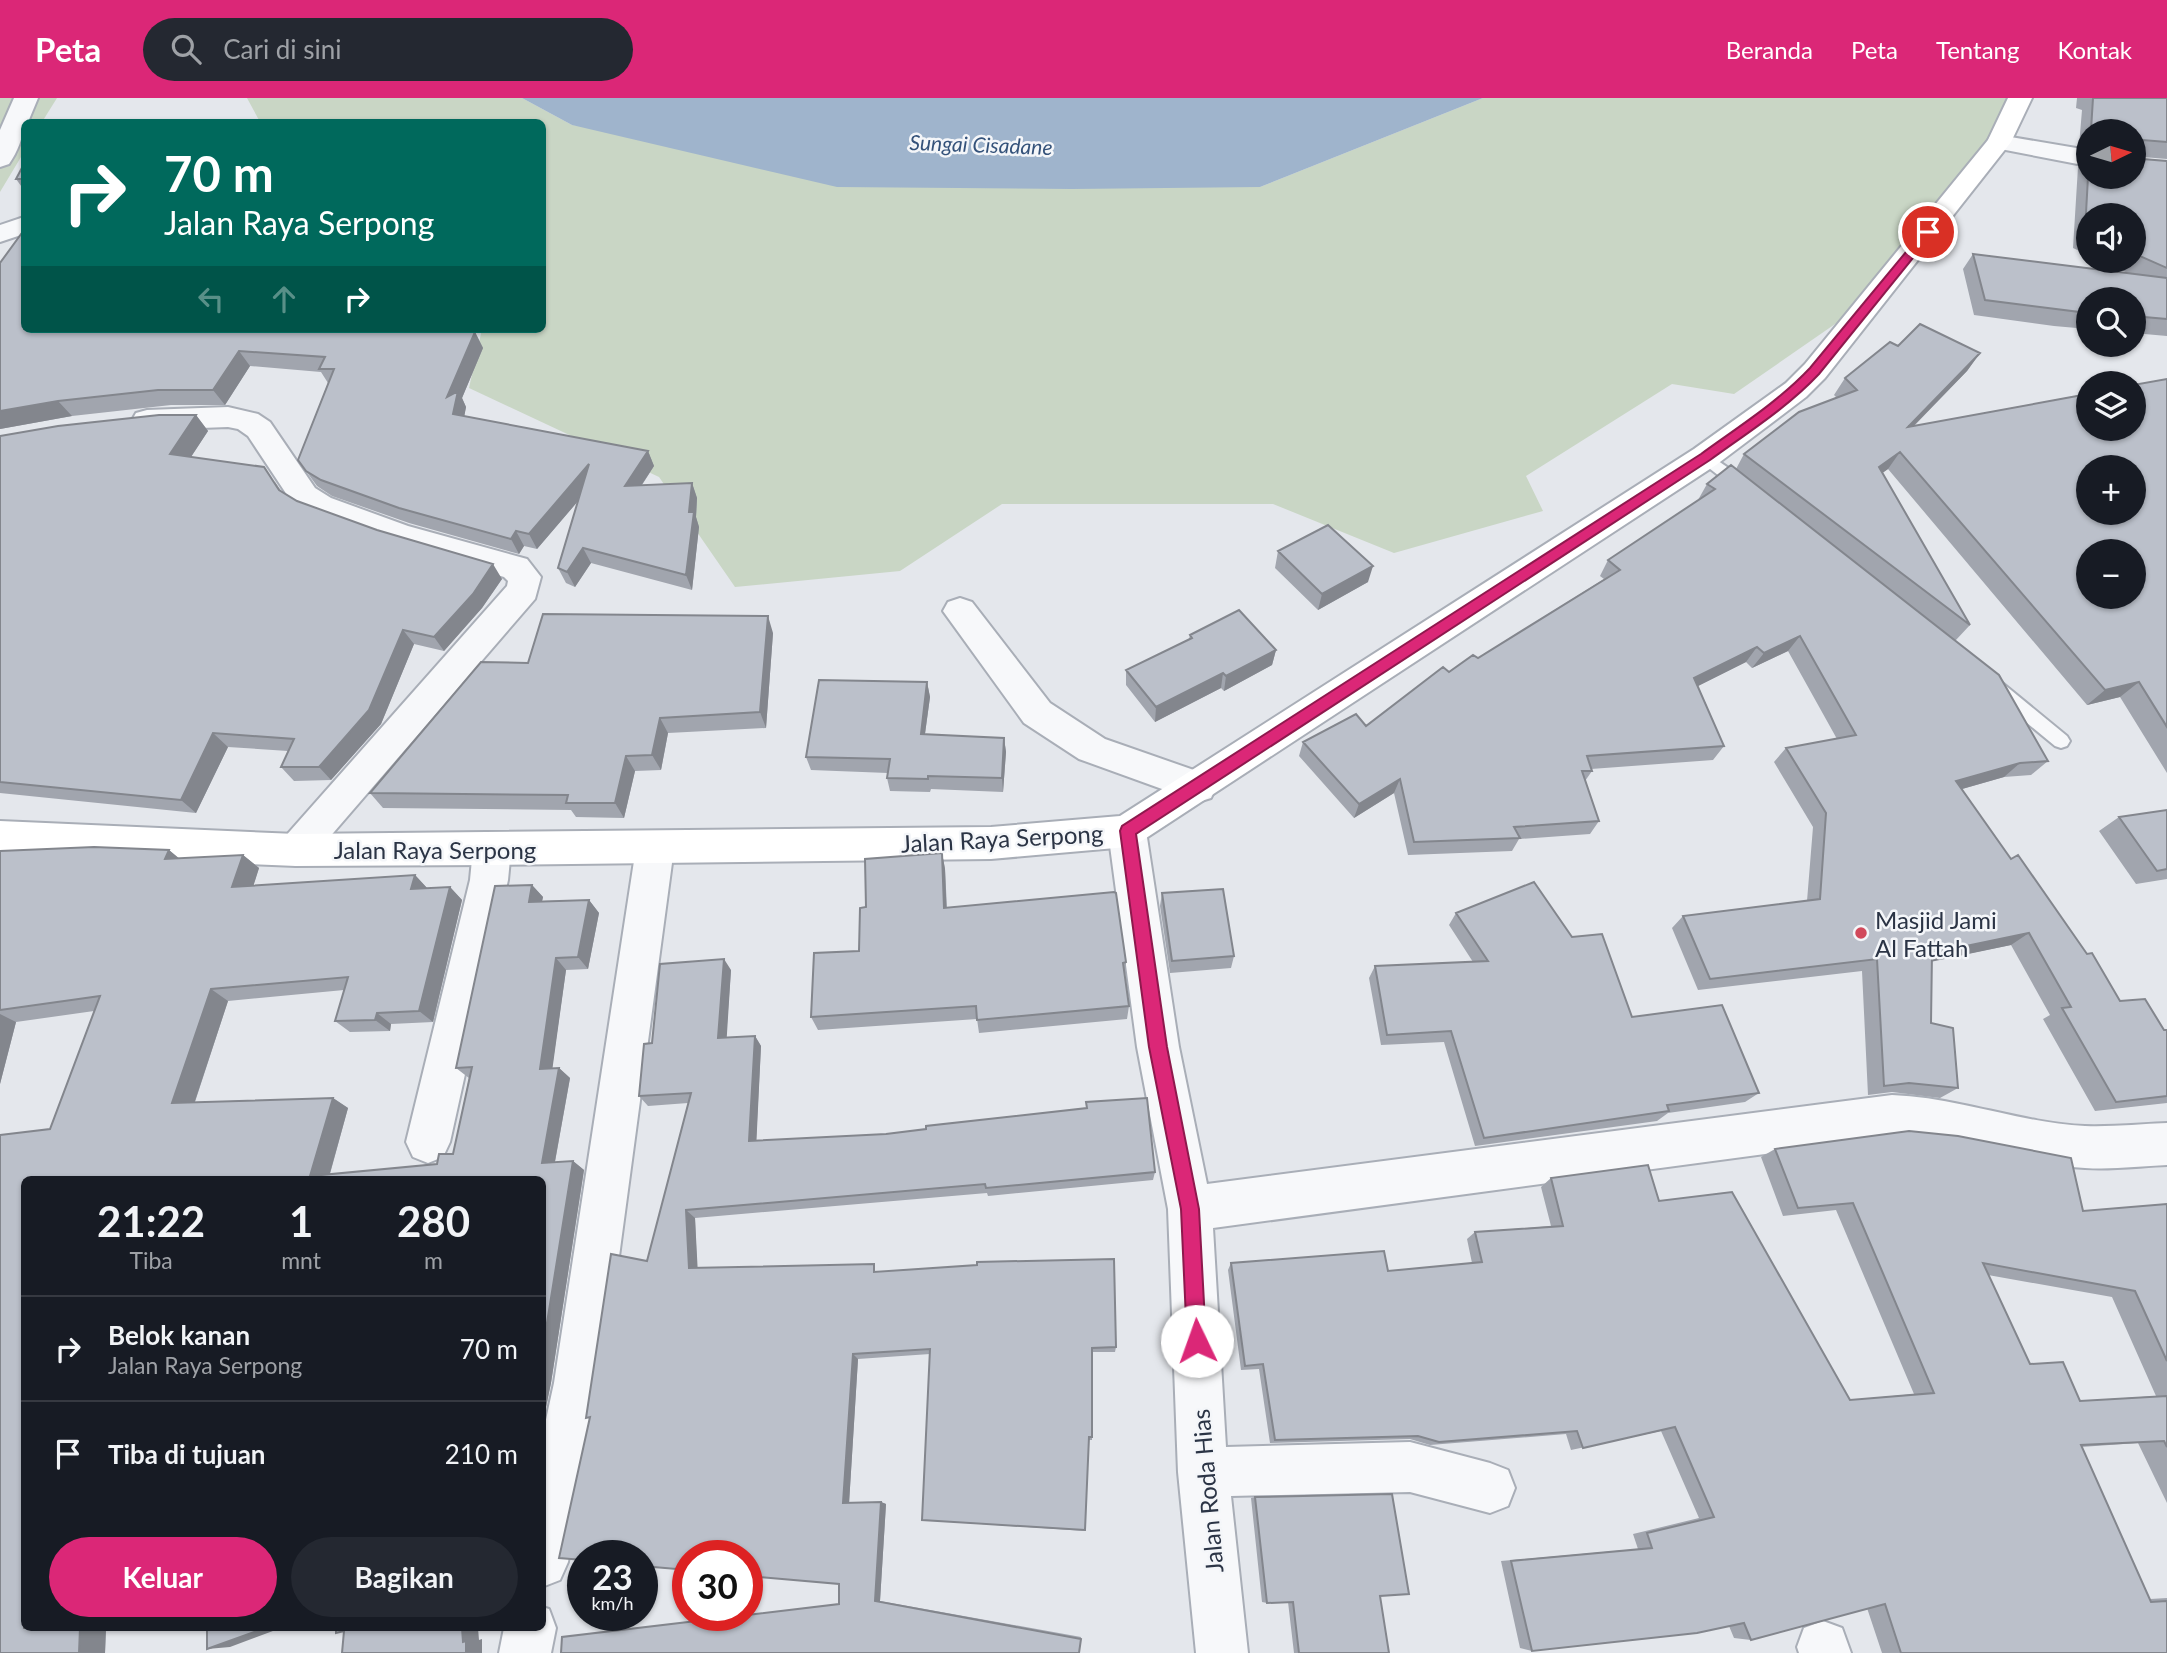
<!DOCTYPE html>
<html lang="id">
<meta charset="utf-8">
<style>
body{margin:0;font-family:Lato,sans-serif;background:#242831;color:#f1f3f6;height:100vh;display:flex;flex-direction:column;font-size:26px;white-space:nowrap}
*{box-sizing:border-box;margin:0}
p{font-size:23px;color:#9ea1a6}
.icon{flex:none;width:38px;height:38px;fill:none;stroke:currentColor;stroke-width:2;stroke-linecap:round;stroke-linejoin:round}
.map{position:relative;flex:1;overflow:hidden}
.panel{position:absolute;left:21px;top:1078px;width:525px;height:455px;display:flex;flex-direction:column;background:#171b24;border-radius:10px;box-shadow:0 2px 5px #0004}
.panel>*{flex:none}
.hud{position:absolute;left:21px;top:21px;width:525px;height:214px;border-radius:10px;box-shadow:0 2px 5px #0004;background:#00695c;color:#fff;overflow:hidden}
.needle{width:46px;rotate:85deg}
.fabs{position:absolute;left:2076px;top:21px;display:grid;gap:14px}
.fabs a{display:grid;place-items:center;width:70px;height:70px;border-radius:50%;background:#171b24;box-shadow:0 2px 5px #0004;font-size:35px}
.speed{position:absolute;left:567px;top:1442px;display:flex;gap:14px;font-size:35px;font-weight:700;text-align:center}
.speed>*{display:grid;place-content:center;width:91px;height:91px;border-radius:50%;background:#171b24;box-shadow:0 2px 5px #0004;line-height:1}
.speed small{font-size:18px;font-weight:400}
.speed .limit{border:10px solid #d22;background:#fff;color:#111}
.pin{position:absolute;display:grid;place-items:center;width:60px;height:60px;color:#fff;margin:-30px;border:4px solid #fff;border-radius:50%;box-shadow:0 2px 7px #0007}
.me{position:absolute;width:77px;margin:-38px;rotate:357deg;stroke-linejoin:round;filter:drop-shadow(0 0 5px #0008)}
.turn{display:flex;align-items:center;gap:24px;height:147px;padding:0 28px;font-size:32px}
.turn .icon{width:91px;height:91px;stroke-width:2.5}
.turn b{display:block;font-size:49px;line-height:60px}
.lanes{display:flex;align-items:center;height:66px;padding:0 28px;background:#0003;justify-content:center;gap:35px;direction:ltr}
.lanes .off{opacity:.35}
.eta{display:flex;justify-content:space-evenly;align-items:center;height:119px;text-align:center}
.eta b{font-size:42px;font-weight:700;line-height:49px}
.action{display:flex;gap:14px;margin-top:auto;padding:14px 28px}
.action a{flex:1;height:80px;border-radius:42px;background:#db2777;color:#fff;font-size:28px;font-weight:700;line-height:80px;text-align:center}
.action a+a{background:#242831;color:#f1f3f6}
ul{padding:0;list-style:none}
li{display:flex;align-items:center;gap:21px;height:105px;padding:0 28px;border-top:2px solid #363941}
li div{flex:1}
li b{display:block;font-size:26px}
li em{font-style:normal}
header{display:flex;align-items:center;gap:42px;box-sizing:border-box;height:98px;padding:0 35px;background:#db2777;color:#fff}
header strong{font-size:33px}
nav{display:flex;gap:38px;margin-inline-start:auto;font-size:24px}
.search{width:490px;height:63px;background:#242831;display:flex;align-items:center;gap:18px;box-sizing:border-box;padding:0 24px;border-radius:38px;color:#9ea1a6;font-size:26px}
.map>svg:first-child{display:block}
</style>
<header>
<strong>Peta</strong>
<div class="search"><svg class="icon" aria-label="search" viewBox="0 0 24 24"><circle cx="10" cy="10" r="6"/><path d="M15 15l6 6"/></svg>Cari di sini</div>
<nav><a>Beranda</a><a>Peta</a><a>Tentang</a><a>Kontak</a></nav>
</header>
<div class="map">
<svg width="2167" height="1555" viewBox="0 0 2167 1555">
<rect width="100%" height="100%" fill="#e4e7ec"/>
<path fill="#c9d6c5" d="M0 0H57L42 24H24V54L0 94Z
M247 0H522L572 27 1260 89 1483 0H2016L2009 17 1838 224 1734 296 1672 286 1526 378 1543 413 1394 455 1273 406H1002L900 473 735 489 659 379 469 290 482 231H542V24H260Z"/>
<path fill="#9fb4cc" d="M522 0H1483L1260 89 1072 91 837 89 572 27Z"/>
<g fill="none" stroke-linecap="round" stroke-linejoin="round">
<g stroke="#a9aeb7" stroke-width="4">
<path id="lane" d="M1705 354 1749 384 1751 388 1749 392H1737L1700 363 1697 359Z
M1994 581 2000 583 2067 638 2070 643 2067 648 2061 650 2055 648 1988 593 1985 588 1988 583Z"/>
</g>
<g stroke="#a9aeb7" stroke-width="4">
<path id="street" d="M14 0H38L28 24H24C24 38 17 55 9 66L0 69V32Z
M1999 37 2088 52V68L1990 49 1987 44 1990 39Z
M24 119V136L0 144V127Z
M228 309 258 316 270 324 315 390 331 400 408 428 527 461 541 479 535 501 309 763 296 768 283 763 277 752 283 741 507 488 508 483 504 479 388 445 309 416 293 406 248 338 238 331 228 329 147 332 136 329 132 322 136 315 147 312Z
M960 500 972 504 1050 605 1105 641 1211 678 1216 689 1211 700 1198 704 1079 661 1024 625 943 513 948 504Z
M1127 717 1140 722 1146 733 1179 949 1207 1086 1892 997C1957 999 2020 1025 2085 1028 2112 1029 2140 1026 2167 1025V1067C2140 1068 2112 1072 2085 1070 2020 1067 1957 1041 1892 1039L1213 1130 1226 1349 1410 1344 1490 1365 1508 1372 1515 1390 1508 1408 1490 1415 1410 1394 1231 1398 1248 1555H1196L1178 1374 1168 1111 1137 949 1108 733 1114 722Z
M655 734 668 739 674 750 602 1285 568 1464 560 1482 542 1489V1340L554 1285 636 750 642 739Z
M492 735 505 740 511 751 508 782 450 1044 443 1059 428 1065 413 1059 406 1044 470 782 473 751 479 740Z
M542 1509 549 1511 556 1530 551 1555H499L504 1530H542Z
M1823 1523 1842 1530 1851 1555H1799L1797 1549 1804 1530Z"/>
</g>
<g stroke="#a9aeb7" stroke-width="4">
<path id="secondary" d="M2008 0H2032L2011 44 1825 280 1806 299 1716 367 1140 744 1127 749 991 761 492 767 296 768 0 755V723L296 736 991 729 1120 718 1694 351 1786 285 1805 266 1988 42Z"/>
</g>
<use href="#lane" fill="#f7f8fa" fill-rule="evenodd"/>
<use href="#street" fill="#f7f8fa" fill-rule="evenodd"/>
<use href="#secondary" fill="#fff" fill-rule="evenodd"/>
</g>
<path fill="#a1a5ae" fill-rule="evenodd" d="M2077 0H2167V61L2143 59V61L2167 63V238L2133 235V201H2088V231L2054 228 1974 217 1963 171 1973 156 2128 175 2101 163H2133V117H2088V157L2073 150 2078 69 2088 55V79L2133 33H2088V50L2079 48 2082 12 2076 10Z
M24 66V92L16 81Z
M24 132 475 234 483 250 462 300 466 309 464 318 648 353 654 368 642 387 692 385 697 400 696 419 699 429 692 492 591 465 575 489 566 485 558 470 579 402 537 451 524 448 519 456 409 425 332 398 317 388 298 362 328 285 321 274 250 268 225 307H171L72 318 0 331Z
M1898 248 1980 255 1967 273 1914 328 2167 281V675L2120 599 2087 607 1888 371 1882 375 1970 527 1955 543 2048 663 2031 677 2004 679 1962 691 2011 761 2120 903 2164 932H2167V1005L2095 1013 2043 921 2050 917 2011 847 1932 863 1931 925 1958 990 1940 1000 1892 994 1868 997 1862 873 1698 892 1672 830 1683 818 1807 803 1813 729 1774 664 1786 650 1837 641 1788 553 1752 570 1746 564 1698 588 1724 648 1713 662 1591 671 1592 673 1585 683 1599 723 1590 736 1519 741 1512 753 1408 757 1394 695 1354 720 1299 658 1303 644 1366 628 1449 574 1478 560 1604 481 1600 478 1608 462 1698 402 1707 386 1736 371 1744 356 1836 299 1834 297 1845 280Z
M196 317 208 333 191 359 275 384 282 394 297 403 502 481 482 510 444 553 414 546 381 626 331 682 294 683 281 669 288 653 228 649 196 715 0 695V338Z
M1278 453 1368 484 1318 512 1275 470Z
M773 535 766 630 668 635 661 672 635 673 624 720 576 719 571 712 383 710 370 695 528 565Z
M1190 537 1276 552 1272 567 1224 593 1221 590 1155 624 1126 587V572L1189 541Z
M927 584 930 599 925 636 1004 640 1006 654 1003 694 931 691 930 694 890 693 887 680 888 675 811 672 806 659Z
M2167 712V781L2136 786 2099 733 2119 719Z
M94 749 169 752 179 761 243 757 259 770 253 788 415 777 427 790 450 789 462 802 433 924 391 926 390 933 350 934 335 923 344 892 228 903 195 1004 333 1000 348 1010 330 1076 437 1066 439 1056H453L469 980 456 970 495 788 532 787 543 799 542 803 589 802 599 815 588 871 566 872 552 970H559L570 980 555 1064 573 1063 584 1072 551 1285 542 1328V1082H24V1530H106L105 1555H0V1037L50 1031 94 913 16 924 0 986V753Z
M942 755 945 771 947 810 1126 864 1125 878 1129 908 1127 921 979 935 977 921 818 932 811 919 859 853 866 809Z
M1162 795 1234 858 1231 870 1170 875 1160 808Z
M1456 815 1572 839 1632 919 1759 995 1745 1004 1668 1015 1657 1023 1475 1048 1444 944 1381 947 1369 880 1375 868 1473 864 1449 827Z
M731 872 726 940 755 938 761 948 756 1043 1155 1074 1153 1082 988 1098 987 1095 695 1120 697 1170 879 1173 1116 1249 1115 1254H1092V1342H1089L1085 1433 922 1422 930 1256 858 1261 849 1405 881 1404 886 1406 880 1503 1081 1539 1079 1555 839 1506V1486L647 1163 688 1005 648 1008 639 998 652 945Z
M1775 1051 2083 1113 2167 1106V1405L2138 1345 2081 1349 2150 1501 2167 1500V1555H1882L1867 1510 1751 1542 1734 1540 1729 1528 1532 1553 1520 1550 1501 1463 1638 1451 1633 1436 1699 1420 1661 1333 1571 1352 1566 1336 1430 1347 1410 1341 1270 1345 1259 1271 1241 1272 1228 1172 1231 1165 1388 1173 1472 1165 1467 1141 1475 1134 1551 1128 1541 1089 1551 1080 1659 1103 1850 1302 1914 1296 1836 1112 1783 1118 1761 1059ZM1988 1177 2112 1199 2156 1298 2080 1303 2030 1266Z
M1255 1399 1380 1498 1389 1555H1294L1288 1504 1267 1505 1262 1504 1251 1400Z"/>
<path fill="#83868d" d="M475 234 483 250 462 300 466 309 462 331 453 316 447 299Z
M239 253 250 268 225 307 213 292Z
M1980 255 1967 273 1896 346 1908 329Z
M58 303 72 318 0 331V313Z
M196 317 208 333 183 371 170 356Z
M648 353 654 368 631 403 625 388Z
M1900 354 1888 371 1867 386 1879 369Z
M589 366 596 382 537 451 529 436Z
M692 385 697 400 696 419 699 429 692 492 686 477 689 414Z
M516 433 524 448 519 456 511 441Z
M583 450 591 465 575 489 567 474Z
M493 466 502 481 482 510 444 553 434 539Z
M1373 468 1368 484 1318 512 1322 496Z
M768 518 773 535 766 630 760 614Z
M403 532 414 546 381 626 331 682 319 669Z
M1800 538 1788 553 1752 570 1764 555Z
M1757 549 1746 564 1684 595 1694 580Z
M1276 552 1272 567 1224 593 1226 578Z
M1223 575 1221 590 1155 624 1156 609Z
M927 584 930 599 923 650 921 636Z
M2139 584 2120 599 2087 607 2105 592Z
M660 620 668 635 661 672 652 657Z
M213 635 228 649 196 715 181 702Z
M1004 640 1006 654 1003 694 1002 680Z
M626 658 635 673 624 720 615 705Z
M2020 665 2004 679 1941 697 1956 683Z
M1400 681 1394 695 1354 720 1359 706Z
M169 752 186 766 165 761Z
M942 755 945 771 947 825 944 810Z
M243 757 259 770 249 802 232 789Z
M415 777 427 790 411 791Z
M532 787 543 799 539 817 529 804Z
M450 789 462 802 433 924 419 913Z
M589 802 599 815 588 871 578 859Z
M2029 835 2011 847 1916 867 1932 855Z
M556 860 566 872 551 981 540 971Z
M724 861 731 872 726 951 718 940Z
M211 891 228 903 191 1015 172 1005Z
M377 915 391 926 390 933 375 922Z
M0 916 16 924 0 986Z
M755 938 761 948 756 1052 749 1043Z
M559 970 570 980 553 1074 542 1065Z
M333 1000 348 1010 328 1082 310 1078Z
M573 1063 584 1072 551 1285 542 1328V1256Z
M686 1112 695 1120 698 1177 689 1170Z
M853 1256 858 1261 849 1406 843 1405Z
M881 1404 886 1406 880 1503H875Z
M80 1530H106L105 1555H79Z
M265 1530H281L230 1549 207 1551Z
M462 1530H478L479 1542 482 1541V1555H466L463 1544Z"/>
<path fill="#bbc0ca" stroke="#83868d" stroke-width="2" fill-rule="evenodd" d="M2093 0H2167V44L2143 42V61L2167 63V170L2133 155V117H2088V135L2085 133 2088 79H2133V33H2098L2091 32Z
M24 66V81H16Z
M24 132V231H473L475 234 447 299 458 293 453 316 648 353 625 388 692 385 689 414H694L686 477 583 450 567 474 558 470 589 366 529 436 516 433 511 441 399 410 321 382 306 373 298 362 334 271H319L325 259 239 253 213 292H158L58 303 0 313V165Z
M1973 156 2167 180V221L2133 218V201H2088V215L1985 202Z
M1920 226 1980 255 1908 329 2088 296V331H2133V287L2167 281V629L2139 584 2105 592 1900 354 1879 369 1970 527 1744 356 1799 314 1857 292 1845 280 1890 244 1898 248ZM2088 369H2133V415H2088ZM2088 453H2133V499H2088Z
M159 317H196L170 356 264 369 279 392 297 403 377 432 493 466 473 496 434 539 403 532 369 612 319 669H281L294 641 213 635 181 702 0 684V338L58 328Z
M1731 367 1999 577 2048 663 2020 665 1956 683 2011 761 2018 757 2087 856 2092 855 2120 903 2145 901 2164 932H2167V998L2116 1004 2062 910 2071 909 2029 835 1932 855 1931 925 1953 930 1958 990 1909 985 1884 988 1877 861 1710 881 1683 818 1820 801 1826 715 1786 650 1856 637 1800 538 1764 555 1757 549 1694 580 1724 648 1587 658 1592 673H1582L1599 723 1514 729 1520 740 1414 744 1400 681 1359 706 1303 644 1356 616 1366 628 1443 569 1449 574 1473 557 1478 560 1620 472 1608 462 1715 391 1707 386Z
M1328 427 1373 468 1322 496 1278 453Z
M1239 512 1276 552 1226 578 1223 575 1156 609 1126 572 1192 540 1190 537Z
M543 516 768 518 760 614 660 620 652 657 626 658 615 705H566L568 697 370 695 481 564 528 565Z
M819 582 927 584 921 636 1004 640 1002 680 928 678V681L887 680 890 661 806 659Z
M2167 712V771L2157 773 2119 719Z
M94 749 169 752 165 761 243 757 232 789 415 777 411 791 450 789 419 913 377 915 375 922 335 923 348 879 211 891 172 1005 333 1000 310 1078 437 1066 439 1056H453L472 969 456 970 495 788 532 787 529 804 589 802 578 859 556 860 540 971 559 970 542 1065 573 1063 542 1256V1082H24V1530H80L79 1555H0V1037L50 1031 100 898 0 912V753Z
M942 755 944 810 1114 794 1116 795 1126 864 1123 865 1129 908 977 922 976 908 811 919 814 855 859 853 860 810 866 809 865 761Z
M1534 784 1572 839 1602 836 1632 919 1722 907 1759 995 1667 1007 1669 1013 1484 1040 1451 933 1387 937 1375 868 1488 863 1456 815Z
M1223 791 1234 858 1172 863 1162 795Z
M724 861 718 940 755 938 749 1043 886 1036 926 1031V1028L1087 1010 1086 1004 1147 1000 1155 1074 986 1090 985 1086 686 1112 689 1170 874 1166V1174L977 1167V1164L1114 1161 1116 1249 1092 1250V1339H1089L1085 1432 922 1422 930 1251 853 1256 843 1405 881 1404 875 1503 1081 1541 1079 1555H561L562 1539 839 1506V1486L747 1478V1458H688V1472L642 1468V1458H583V1462L559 1460 590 1319 586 1320 611 1156 647 1163 691 995 639 998 644 946 652 945 660 866Z
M1909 1033 1958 1038 2071 1060 2083 1113 2167 1106V1263L2135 1193 1983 1165 2030 1266 2063 1264 2080 1303 2167 1298V1349L2164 1343 2081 1347 2151 1504 2167 1503V1555H1901L1885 1506 1751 1542 1744 1525 1697 1535 1532 1553 1511 1463 1652 1450 1647 1435 1714 1419 1675 1329 1583 1350 1577 1333 1439 1344 1418 1338 1275 1342 1263 1266 1245 1268 1231 1165 1384 1153 1388 1173 1482 1164 1475 1134 1563 1128 1551 1080 1648 1067 1659 1103 1732 1094 1850 1302 1934 1295 1853 1105 1798 1110 1775 1051Z
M1392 1396 1409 1496 1380 1498 1389 1555H1299L1293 1504 1267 1505 1255 1399Z
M207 1530H265L207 1551Z
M336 1530H462L463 1544 466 1543V1555H342L344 1533 336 1535Z"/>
<path fill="#db2777" stroke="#8e194d" stroke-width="2" d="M1925 131 1934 134 1819 276C1787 310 1747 335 1710 362L1136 736 1167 949 1199 1111 1206 1243 1204 1250 1197 1252 1190 1250 1187 1243 1181 1111 1149 949 1120 733 1122 728 1701 356C1738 329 1778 304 1810 270Z"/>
<circle fill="#d1495b" stroke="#f4f6f9" stroke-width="2.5" cx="1861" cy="835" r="7"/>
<g text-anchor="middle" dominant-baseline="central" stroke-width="5" stroke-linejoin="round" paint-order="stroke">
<g font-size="21" font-style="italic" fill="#34527a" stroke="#f4f6f9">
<text transform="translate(981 46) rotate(2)">Sungai Cisadane</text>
</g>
<g font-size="24" fill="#2b3445" stroke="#f4f6f9">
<text transform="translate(1002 740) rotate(-3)">Jalan Raya Serpong</text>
<text x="435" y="751">Jalan Raya Serpong</text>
<text transform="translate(1207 1393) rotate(-95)">Jalan Roda Hias</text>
</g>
<g font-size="24" fill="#2b3445" stroke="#f4f6f9" text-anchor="start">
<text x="1875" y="821">Masjid Jami<tspan x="1875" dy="28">Al Fattah</tspan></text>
</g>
</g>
</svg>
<div class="fabs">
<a><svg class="needle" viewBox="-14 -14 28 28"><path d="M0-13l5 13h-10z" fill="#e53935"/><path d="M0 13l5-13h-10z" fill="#9ea1a6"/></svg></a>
<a><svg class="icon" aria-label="sound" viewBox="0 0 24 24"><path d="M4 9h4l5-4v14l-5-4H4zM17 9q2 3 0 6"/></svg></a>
<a><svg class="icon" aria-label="search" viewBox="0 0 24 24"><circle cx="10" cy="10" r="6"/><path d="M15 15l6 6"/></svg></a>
<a><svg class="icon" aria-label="layers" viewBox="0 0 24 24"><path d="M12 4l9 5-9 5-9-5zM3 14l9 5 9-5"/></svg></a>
<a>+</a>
<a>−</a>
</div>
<div class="speed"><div>23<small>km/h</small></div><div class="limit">30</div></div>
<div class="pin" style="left:1928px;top:134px;background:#d93025"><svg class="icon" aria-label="arrive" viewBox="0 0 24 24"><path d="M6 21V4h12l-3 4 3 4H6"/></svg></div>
<svg class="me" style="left:1197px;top:1243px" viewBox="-20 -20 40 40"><circle r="19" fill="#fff"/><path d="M0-13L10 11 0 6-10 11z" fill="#db2777"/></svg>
<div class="hud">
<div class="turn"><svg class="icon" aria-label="right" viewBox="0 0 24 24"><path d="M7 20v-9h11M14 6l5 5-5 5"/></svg><div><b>70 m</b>Jalan Raya Serpong</div></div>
<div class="lanes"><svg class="icon off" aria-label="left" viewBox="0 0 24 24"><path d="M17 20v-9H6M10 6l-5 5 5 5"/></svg><svg class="icon off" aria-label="ahead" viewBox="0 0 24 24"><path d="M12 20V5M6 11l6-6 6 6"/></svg><svg class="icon" aria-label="right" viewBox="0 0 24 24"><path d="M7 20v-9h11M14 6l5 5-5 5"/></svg></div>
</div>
<section class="panel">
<div class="eta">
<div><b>21:22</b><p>Tiba</p></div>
<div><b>1</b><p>mnt</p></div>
<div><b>280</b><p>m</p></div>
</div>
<ul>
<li><svg class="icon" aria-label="right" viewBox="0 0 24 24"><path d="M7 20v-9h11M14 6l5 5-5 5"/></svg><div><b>Belok kanan</b><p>Jalan Raya Serpong</p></div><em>70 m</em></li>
<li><svg class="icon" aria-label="arrive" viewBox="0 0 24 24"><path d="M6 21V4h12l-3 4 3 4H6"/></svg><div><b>Tiba di tujuan</b></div><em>210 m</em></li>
</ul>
<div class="action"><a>Keluar</a><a>Bagikan</a></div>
</section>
</div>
